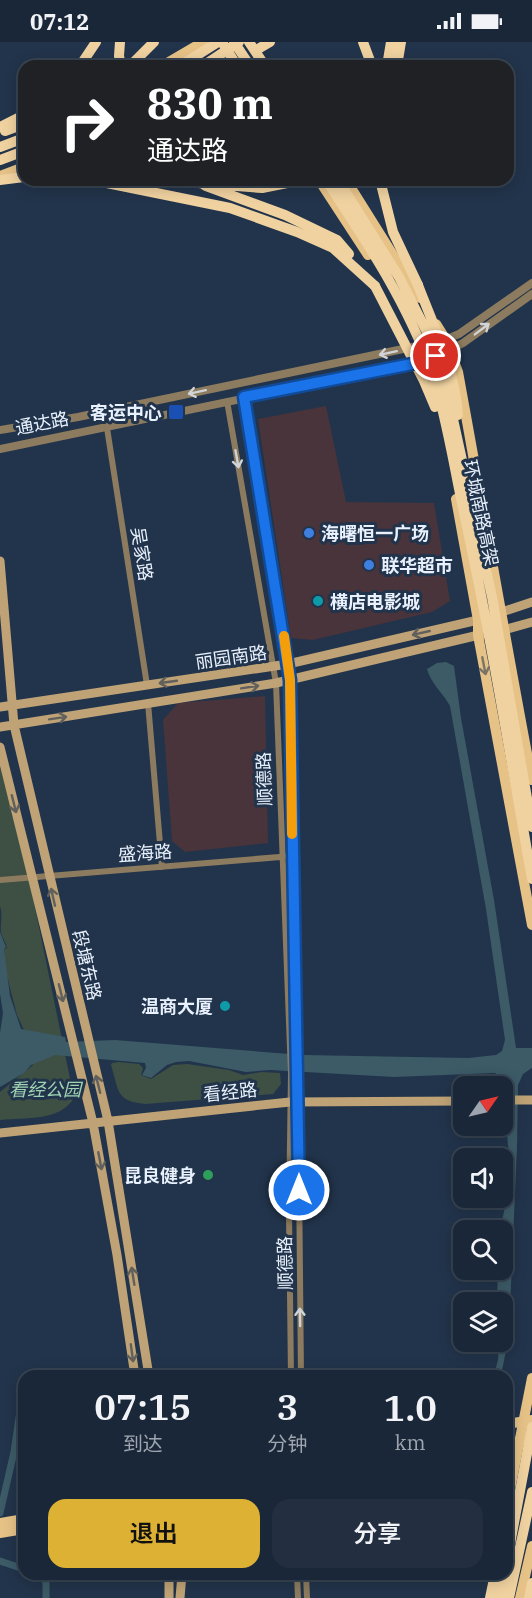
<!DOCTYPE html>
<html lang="zh">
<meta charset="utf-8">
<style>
body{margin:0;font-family:"IBM Plex Serif","Noto Sans SC",serif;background:#232f40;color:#f1f3f6;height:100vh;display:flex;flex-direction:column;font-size:22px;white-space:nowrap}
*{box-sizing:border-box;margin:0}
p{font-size:20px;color:#9fa5ae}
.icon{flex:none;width:33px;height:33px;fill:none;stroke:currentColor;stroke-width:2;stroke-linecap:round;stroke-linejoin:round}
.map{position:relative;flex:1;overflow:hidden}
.drawer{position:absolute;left:18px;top:1328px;width:495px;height:210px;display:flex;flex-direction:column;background:#1a2738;border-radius:18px;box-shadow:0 3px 15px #0003,0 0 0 2px #384453}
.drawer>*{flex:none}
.top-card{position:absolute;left:18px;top:18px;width:496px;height:126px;border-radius:18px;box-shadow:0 3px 15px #0003,0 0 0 2px #384453;background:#202124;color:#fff;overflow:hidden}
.needle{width:39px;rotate:56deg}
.fabs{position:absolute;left:453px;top:1034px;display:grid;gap:12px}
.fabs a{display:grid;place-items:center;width:60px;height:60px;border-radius:12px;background:#1a2738;box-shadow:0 3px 15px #0003,0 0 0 2px #384453;font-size:30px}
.pin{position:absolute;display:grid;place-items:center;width:51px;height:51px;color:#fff;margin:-26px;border:3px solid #fff;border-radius:50%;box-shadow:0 2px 6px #0007}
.me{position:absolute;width:66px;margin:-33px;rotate:0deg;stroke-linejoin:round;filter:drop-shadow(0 0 4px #0008)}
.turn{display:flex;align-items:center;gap:21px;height:126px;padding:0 30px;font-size:27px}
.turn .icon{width:78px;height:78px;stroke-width:2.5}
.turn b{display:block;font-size:42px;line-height:51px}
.eta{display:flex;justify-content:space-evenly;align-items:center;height:102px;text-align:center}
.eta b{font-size:36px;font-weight:600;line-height:42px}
.primary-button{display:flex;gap:12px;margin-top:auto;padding:12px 30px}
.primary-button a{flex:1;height:69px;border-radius:18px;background:#ddb133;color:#111;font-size:24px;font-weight:600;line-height:69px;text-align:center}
.primary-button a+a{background:#232f40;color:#f1f3f6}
.status{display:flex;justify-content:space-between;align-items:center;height:42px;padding:0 30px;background:#1a2738;direction:ltr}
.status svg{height:16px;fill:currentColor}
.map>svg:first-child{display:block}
</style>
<div class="status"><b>07:12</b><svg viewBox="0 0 49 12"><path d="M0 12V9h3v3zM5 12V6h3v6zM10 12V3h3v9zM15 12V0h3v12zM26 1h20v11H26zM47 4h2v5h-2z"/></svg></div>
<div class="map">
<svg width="532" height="1556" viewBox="0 0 532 1556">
<rect width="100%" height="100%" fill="#22344b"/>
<path fill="#48343a" d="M326 364 346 460 434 461 450 559 432 570 313 598 291 596 258 377Z
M265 654 268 801 185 810 172 799 163 678 178 661Z"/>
<path fill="#3d5043" d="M0 720 31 846 74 1056C59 1080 25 1075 0 1078V1050L33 1023 24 988 17 973 11 950 6 929 4 907 7 906C6 900 3 897 1 891 0 882 3 873 0 864Z
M119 1020 139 1022 143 1026 141 1033 151 1037 173 1023 187 1022 229 1028 243 1033 262 1030 280 1031 281 1042 273 1052 145 1062C115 1059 119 1048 111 1023L112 1021Z"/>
<path fill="#3c5b67" d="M446 620 454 624 461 676 494 858 516 1006H532V1026L523 1032 518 1043 517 1105 510 1266 507 1304 501 1333H494L498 1318 499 1299H502V1260H497L498 1227H502V1188H500L507 1156 509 1114 502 1036 495 1031 394 1035 270 1028 246 1030 189 1019 176 1020 167 1023 151 1036 142 1033 146 1026 145 1021 55 1013 31 1023 24 1031 0 1045V991L3 971 0 952V890L6 905 4 907 10 954 21 987 65 995 66 1000 115 998 302 1013 468 1016 496 1013 502 1009 505 998 486 867 450 664C443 651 431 642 427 627L437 621Z"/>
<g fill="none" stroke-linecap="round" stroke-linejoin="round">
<path stroke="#3c5b67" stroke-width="7" d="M0 1471 14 1410 20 1369
M0 1519 24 1527
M36 1532 46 1539V1556"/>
<path stroke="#8c7b5f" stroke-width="6" d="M245 355 290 638 292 814 298 1032 301 1334
M227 359 276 641 291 1032 289 1170 291 1334
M107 386 147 643
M148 661 162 825
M0 838 292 814
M297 1532 298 1556
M306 1532 307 1556"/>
<path stroke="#8c7b5f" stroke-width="8" d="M442 299 459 292 532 241
M446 310 463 301 532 252
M0 388 78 375 427 302
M0 407 420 320"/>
<path stroke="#bfa376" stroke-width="9" d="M0 519 14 683 108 1079 149 1334
M500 589 532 580
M0 665 288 622 478 578 532 560
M0 685 276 641 483 592
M0 705 93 1081 117 1213 135 1334
M502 1058H532
M0 1091 290 1060 464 1059
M169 1556V1532
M180 1556 182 1532"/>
<path stroke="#e6c287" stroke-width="10" d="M162 24 203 0
M0 134 24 125
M319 138 368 213
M346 138 420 256
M436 282 446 298 458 330C483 466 506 602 532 738
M456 457 478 578V593L532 883
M507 1382 532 1378
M507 1401 527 1398
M507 1462 532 1336
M0 1481 24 1477
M0 1491 24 1487
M520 1556 532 1504"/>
<path stroke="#f0d2a0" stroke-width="10" d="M120 0 119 14 121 24
M363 0 372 24
M258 7 270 0
M80 24 96 0
M130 24 154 0
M180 24 218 0
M387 24 391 0
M397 24 401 0
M0 85 24 73
M5 89 24 82
M0 105 24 96
M0 118 24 109
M0 138 24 135
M92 138 230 166 297 190 333 206 375 244
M159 138 262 146 302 138
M197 138 206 144 285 173 337 198 349 212
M380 138 393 190 418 243
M490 1556 495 1532
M499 1556 504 1532
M509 1556 532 1450
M529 1556 532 1541"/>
<path stroke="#f0d2a0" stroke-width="10" d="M222 0 237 24
M234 0 250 24
M249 0 265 24
M203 24 239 0
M326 138C367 200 408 262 433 333 446 373 454 424 463 466 490 589 510 713 532 837
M338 138 399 235 426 288 444 336 492 555 532 785
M418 243C434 285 455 328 458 373
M375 244 424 339 435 365
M507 1518 532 1385"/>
</g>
<defs><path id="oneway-shaft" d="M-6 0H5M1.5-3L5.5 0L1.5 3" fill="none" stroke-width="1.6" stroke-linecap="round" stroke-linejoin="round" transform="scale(1.5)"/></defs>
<g stroke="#d1d4d6">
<use href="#oneway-shaft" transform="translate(482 287) rotate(-37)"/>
<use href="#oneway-shaft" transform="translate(388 311) rotate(168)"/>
<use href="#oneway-shaft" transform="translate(197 350) rotate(168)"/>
<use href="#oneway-shaft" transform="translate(237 417) rotate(80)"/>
<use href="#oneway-shaft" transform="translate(300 1275) rotate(-91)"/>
</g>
<g stroke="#61605c">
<use href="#oneway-shaft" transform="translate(421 591) rotate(167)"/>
<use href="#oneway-shaft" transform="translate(168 640) rotate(172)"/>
<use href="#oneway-shaft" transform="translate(250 645) rotate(-9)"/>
<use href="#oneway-shaft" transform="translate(58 676) rotate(-9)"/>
<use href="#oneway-shaft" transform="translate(14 762) rotate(76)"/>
<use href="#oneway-shaft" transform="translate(53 855) rotate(-103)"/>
<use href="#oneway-shaft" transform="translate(61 951) rotate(76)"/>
<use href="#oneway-shaft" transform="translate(98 1042) rotate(-104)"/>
<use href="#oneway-shaft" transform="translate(100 1119) rotate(79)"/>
<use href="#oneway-shaft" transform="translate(133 1234) rotate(-99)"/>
<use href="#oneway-shaft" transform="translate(132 1311) rotate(82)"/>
</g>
<use stroke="#7a7466" href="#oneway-shaft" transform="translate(484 624) rotate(79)"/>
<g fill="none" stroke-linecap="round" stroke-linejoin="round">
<g stroke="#114b97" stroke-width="15">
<path id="route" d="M299 1148 290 638 244 355 422 320 436 314"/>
</g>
<use href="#route" stroke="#1a73e8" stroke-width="10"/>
<path stroke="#f59e0b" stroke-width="10" d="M284 594 290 638 292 792"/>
</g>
<rect fill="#1a4fb4" stroke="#22344b" stroke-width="2" x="168" y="362" width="16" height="16" rx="3"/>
<g fill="#3f7fe0" stroke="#22344b" stroke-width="2">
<circle cx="309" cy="491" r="6"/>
<circle cx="369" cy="523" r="6"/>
</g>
<g fill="#0f9aa8" stroke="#22344b" stroke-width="2">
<circle cx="318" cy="559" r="6"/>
<circle cx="225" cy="964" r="6"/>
</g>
<circle fill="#2e9e5b" stroke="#22344b" stroke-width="2" cx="208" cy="1133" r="6"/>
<g text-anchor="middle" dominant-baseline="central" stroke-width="6" stroke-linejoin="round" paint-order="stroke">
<g font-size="18" font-weight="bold" fill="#e8f1fd" stroke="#22344b" text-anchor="end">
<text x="162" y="370">客运中心</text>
<text x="321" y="491" text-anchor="start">海曙恒一广场</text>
<text x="381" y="523" text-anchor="start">联华超市</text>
<text x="330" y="559" text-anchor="start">横店电影城</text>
<text x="213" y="964">温商大厦</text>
<text x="196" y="1133">昆良健身</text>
</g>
<g font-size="18" fill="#e8f1fd" stroke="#22344b">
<text transform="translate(42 381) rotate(-11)">通达路</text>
<text transform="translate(481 471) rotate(78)">环城南路高架</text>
<text transform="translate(142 512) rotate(81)">吴家路</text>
<text transform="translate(231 615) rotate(-8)">丽园南路</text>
<text transform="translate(264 737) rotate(-92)">顺德路</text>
<text transform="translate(145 811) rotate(-4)">盛海路</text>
<text transform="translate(87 923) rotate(77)">段塘东路</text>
<text transform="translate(230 1050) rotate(-6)">看经路</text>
<text transform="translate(285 1221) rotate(-91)">顺德路</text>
</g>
<g font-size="18" font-style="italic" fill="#9fd3b1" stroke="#22344b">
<text x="45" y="1047">看经公园</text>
</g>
</g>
</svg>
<div class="fabs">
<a><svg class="needle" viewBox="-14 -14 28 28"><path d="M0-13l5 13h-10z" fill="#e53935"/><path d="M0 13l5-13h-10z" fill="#9fa5ae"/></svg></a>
<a><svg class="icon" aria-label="sound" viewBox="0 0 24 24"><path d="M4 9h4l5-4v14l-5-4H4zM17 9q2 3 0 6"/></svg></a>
<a><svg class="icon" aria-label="search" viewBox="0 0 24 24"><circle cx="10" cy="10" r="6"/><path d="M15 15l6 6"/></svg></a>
<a><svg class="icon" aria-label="layers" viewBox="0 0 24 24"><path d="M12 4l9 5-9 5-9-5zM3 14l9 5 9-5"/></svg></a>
</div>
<div class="pin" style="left:436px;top:314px;background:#d93025"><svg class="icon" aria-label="arrive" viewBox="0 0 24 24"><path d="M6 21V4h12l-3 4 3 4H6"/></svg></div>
<svg class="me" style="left:299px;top:1148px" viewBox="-20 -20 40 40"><circle r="17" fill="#1a73e8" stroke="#fff" stroke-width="3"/><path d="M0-11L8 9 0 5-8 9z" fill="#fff"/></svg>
<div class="top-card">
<div class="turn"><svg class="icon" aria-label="right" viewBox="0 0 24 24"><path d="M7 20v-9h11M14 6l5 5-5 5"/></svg><div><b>830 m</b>通达路</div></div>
</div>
<section class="drawer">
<div class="eta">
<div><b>07:15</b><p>到达</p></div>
<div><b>3</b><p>分钟</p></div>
<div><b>1.0</b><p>km</p></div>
</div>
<div class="primary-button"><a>退出</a><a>分享</a></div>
</section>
</div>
